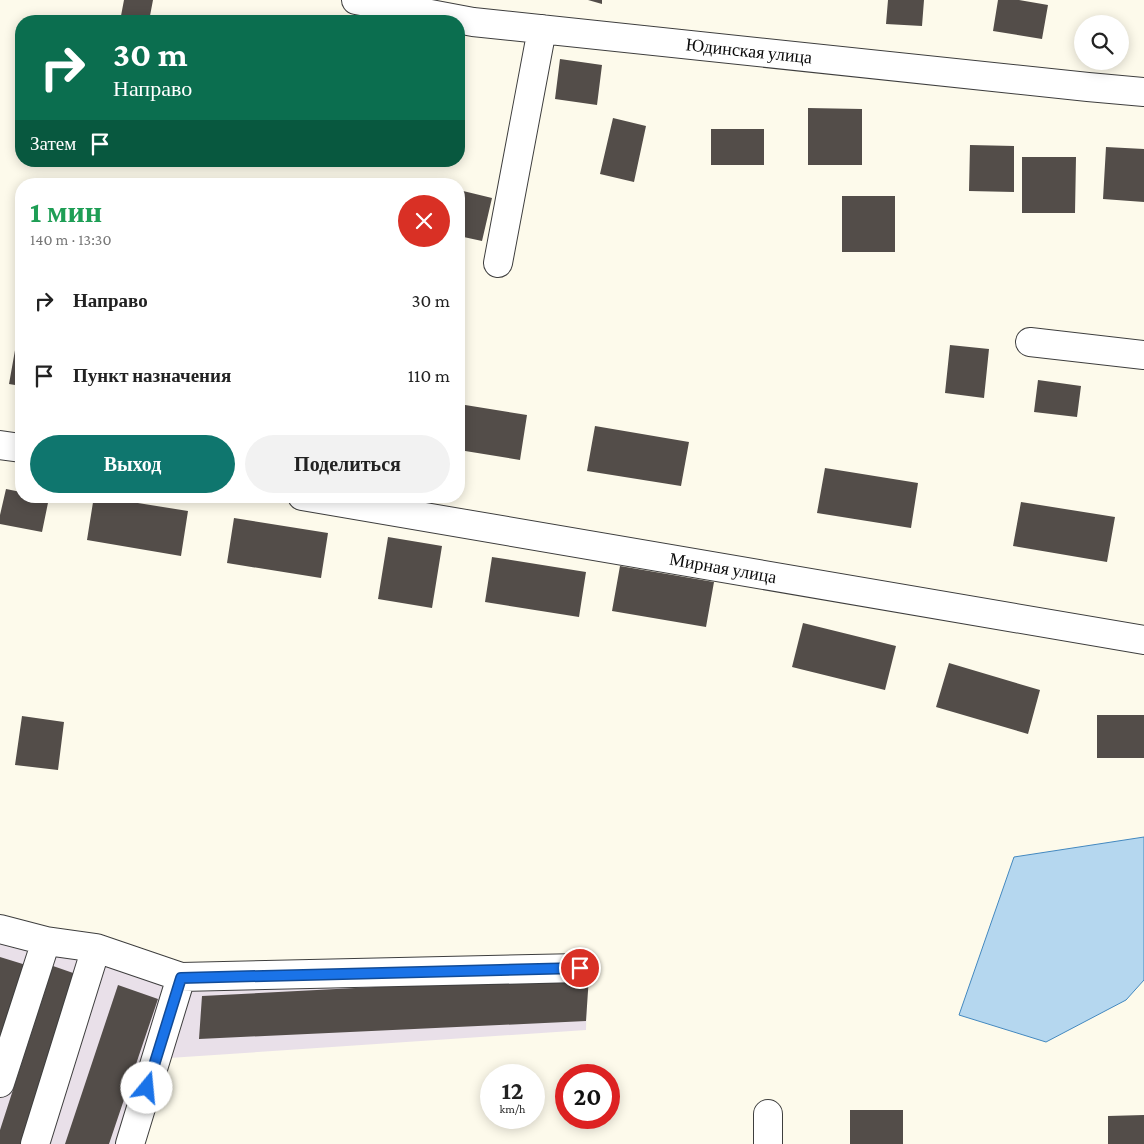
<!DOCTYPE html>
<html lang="ru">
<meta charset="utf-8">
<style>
body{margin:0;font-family:"Crimson Pro",serif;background:#f2f2f2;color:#222;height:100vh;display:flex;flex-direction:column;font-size:19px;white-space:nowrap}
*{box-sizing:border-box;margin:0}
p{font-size:16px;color:#767676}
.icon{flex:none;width:28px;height:28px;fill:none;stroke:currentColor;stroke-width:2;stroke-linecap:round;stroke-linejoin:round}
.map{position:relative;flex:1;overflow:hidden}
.side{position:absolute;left:15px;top:178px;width:450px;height:325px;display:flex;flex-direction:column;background:#fff;border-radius:20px;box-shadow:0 2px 12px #0003}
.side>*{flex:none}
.hud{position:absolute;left:15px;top:15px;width:450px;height:152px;border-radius:20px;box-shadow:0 2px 12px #0003;background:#0b6e4f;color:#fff;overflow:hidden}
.tools{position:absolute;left:1074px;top:15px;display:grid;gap:10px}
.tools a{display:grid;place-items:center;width:55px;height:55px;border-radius:50%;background:#fff;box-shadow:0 2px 12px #0003;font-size:25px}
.speed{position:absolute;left:480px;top:1064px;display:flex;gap:10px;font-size:25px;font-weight:700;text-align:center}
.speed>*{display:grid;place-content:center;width:65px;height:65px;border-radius:50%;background:#fff;box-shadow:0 2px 12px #0003;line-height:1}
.speed small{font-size:12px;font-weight:400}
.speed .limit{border:8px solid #d22;background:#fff;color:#111}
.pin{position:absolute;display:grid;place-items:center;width:42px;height:42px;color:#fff;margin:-21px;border:2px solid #fff;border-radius:50%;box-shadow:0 1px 5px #0007}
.me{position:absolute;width:55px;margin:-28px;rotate:17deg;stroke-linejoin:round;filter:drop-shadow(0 0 4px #0008)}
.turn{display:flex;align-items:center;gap:18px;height:105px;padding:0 15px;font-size:22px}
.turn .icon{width:65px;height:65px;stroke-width:2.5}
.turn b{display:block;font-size:35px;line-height:42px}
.then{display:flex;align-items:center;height:48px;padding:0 15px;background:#0003;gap:10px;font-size:19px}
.round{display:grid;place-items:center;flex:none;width:52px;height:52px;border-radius:26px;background:#f2f2f2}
.headline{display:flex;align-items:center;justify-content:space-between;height:85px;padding:0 15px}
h1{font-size:30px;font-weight:700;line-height:38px;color:#1e9e55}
.cta{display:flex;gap:10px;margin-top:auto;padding:10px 15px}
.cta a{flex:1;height:58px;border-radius:30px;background:#0f766e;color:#fff;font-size:20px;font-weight:700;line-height:58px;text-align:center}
.cta a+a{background:#f2f2f2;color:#222}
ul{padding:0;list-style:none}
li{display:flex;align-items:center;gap:15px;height:75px;padding:0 15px}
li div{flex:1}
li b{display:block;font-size:19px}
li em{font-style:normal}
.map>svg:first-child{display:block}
</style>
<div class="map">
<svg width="1144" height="1144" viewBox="0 0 1144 1144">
<rect width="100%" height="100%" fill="#fdfaeb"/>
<path fill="#e9e0e9" d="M0 921 181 968 588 957 586 1030 169 1058 142 1144H0Z"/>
<path fill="#b5d7ef" stroke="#4388bf" d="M1144 837V980L1126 1000 1046 1042 959 1015 1014 857Z"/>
<path fill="#534d49" d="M124 0H153L149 21H120Z
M588 0H602V4Z
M888 0H924L922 26 886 24Z
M998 0H1019L1048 5 1042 39 993 31Z
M560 59 602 65 597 105 555 99Z
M808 108 862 109V165H808Z
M613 118 646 126 634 182 600 174Z
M711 129H764V165H711Z
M970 145 1014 146V192L969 191Z
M1106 147 1144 149V202L1103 199Z
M1022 157H1076L1075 213H1022Z
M459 190 492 198 482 241 459 236Z
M842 196H895V252H842Z
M17 339 21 340V386L9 384Z
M950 345 989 349 984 398 945 393Z
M1038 380 1081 386 1077 417 1034 412Z
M459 404 527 415 520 460 459 450Z
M595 426 689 442 681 486 587 471Z
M825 468 918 483 911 528 817 513Z
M6 489 21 492V496L49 498 42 532 0 524V515Z
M94 496 188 511 181 556 87 540Z
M1021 502 1115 517 1107 562 1013 546Z
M234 518 328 533 321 578 227 563Z
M388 537 442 546 432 608 378 599Z
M492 557 586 572 579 617 485 602Z
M620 566 714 582 706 627 612 611Z
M803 623 896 646 885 690 792 667Z
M949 663 1040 690 1028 734 936 707Z
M1097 715H1144V758H1097Z
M22 716 64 722 58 770 15 765Z
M0 957 26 965 0 1042Z
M53 966 76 974 21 1144H0V1130Z
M589 976 586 1021 199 1039 202 996Z
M118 985 158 999 109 1144H65Z
M850 1110H903V1144H850Z
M1144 1115V1144H1108V1116Z"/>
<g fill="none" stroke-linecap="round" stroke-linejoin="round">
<g stroke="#3e3e3e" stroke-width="30">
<path id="minor" d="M356 0 473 22 1088 87 1144 92
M498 263 542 29
M1030 342 1144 355
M0 445 21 448
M302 496 1144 640
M0 929 46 941
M181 977 580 968
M0 1083 46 941 96 948
M768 1114V1144
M35 1144 96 948 181 977 130 1144"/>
</g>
<use href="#minor" stroke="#fff" stroke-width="28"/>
</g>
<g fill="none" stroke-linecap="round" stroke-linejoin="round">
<g stroke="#114b97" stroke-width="12">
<path id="route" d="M147 1088 181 978 580 968"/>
</g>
<use href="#route" stroke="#1a73e8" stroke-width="9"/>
</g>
<g text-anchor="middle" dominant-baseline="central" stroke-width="5" stroke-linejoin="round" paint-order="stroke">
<g font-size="18" fill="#0b0b0b" stroke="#fff">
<text transform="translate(749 51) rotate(6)">Юдинская улица</text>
<text transform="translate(723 568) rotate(10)">Мирная улица</text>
</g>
</g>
</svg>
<div class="tools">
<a><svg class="icon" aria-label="search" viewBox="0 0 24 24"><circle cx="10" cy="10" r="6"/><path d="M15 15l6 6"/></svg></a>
</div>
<div class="speed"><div>12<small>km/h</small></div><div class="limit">20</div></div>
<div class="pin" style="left:580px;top:968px;background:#d93025"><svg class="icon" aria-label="arrive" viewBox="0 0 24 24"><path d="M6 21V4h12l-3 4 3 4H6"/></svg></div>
<svg class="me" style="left:147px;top:1088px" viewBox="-20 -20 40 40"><circle r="19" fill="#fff"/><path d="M0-13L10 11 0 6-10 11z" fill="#1a73e8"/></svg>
<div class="hud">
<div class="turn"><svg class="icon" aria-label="right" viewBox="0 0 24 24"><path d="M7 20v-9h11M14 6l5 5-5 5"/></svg><div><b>30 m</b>Направо</div></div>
<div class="then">Затем<svg class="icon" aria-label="arrive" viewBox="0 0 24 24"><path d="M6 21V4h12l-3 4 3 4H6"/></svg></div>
</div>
<section class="side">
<div class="headline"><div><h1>1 мин</h1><p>140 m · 13:30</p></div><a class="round" style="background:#d93025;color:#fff"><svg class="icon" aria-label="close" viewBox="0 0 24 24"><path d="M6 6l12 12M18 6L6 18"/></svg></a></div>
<ul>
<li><svg class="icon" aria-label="right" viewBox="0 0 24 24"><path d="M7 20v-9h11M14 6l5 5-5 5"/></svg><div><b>Направо</b></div><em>30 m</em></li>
<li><svg class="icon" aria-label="arrive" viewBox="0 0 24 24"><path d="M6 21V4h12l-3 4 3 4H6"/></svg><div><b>Пункт назначения</b></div><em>110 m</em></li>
</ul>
<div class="cta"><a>Выход</a><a>Поделиться</a></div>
</section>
</div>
